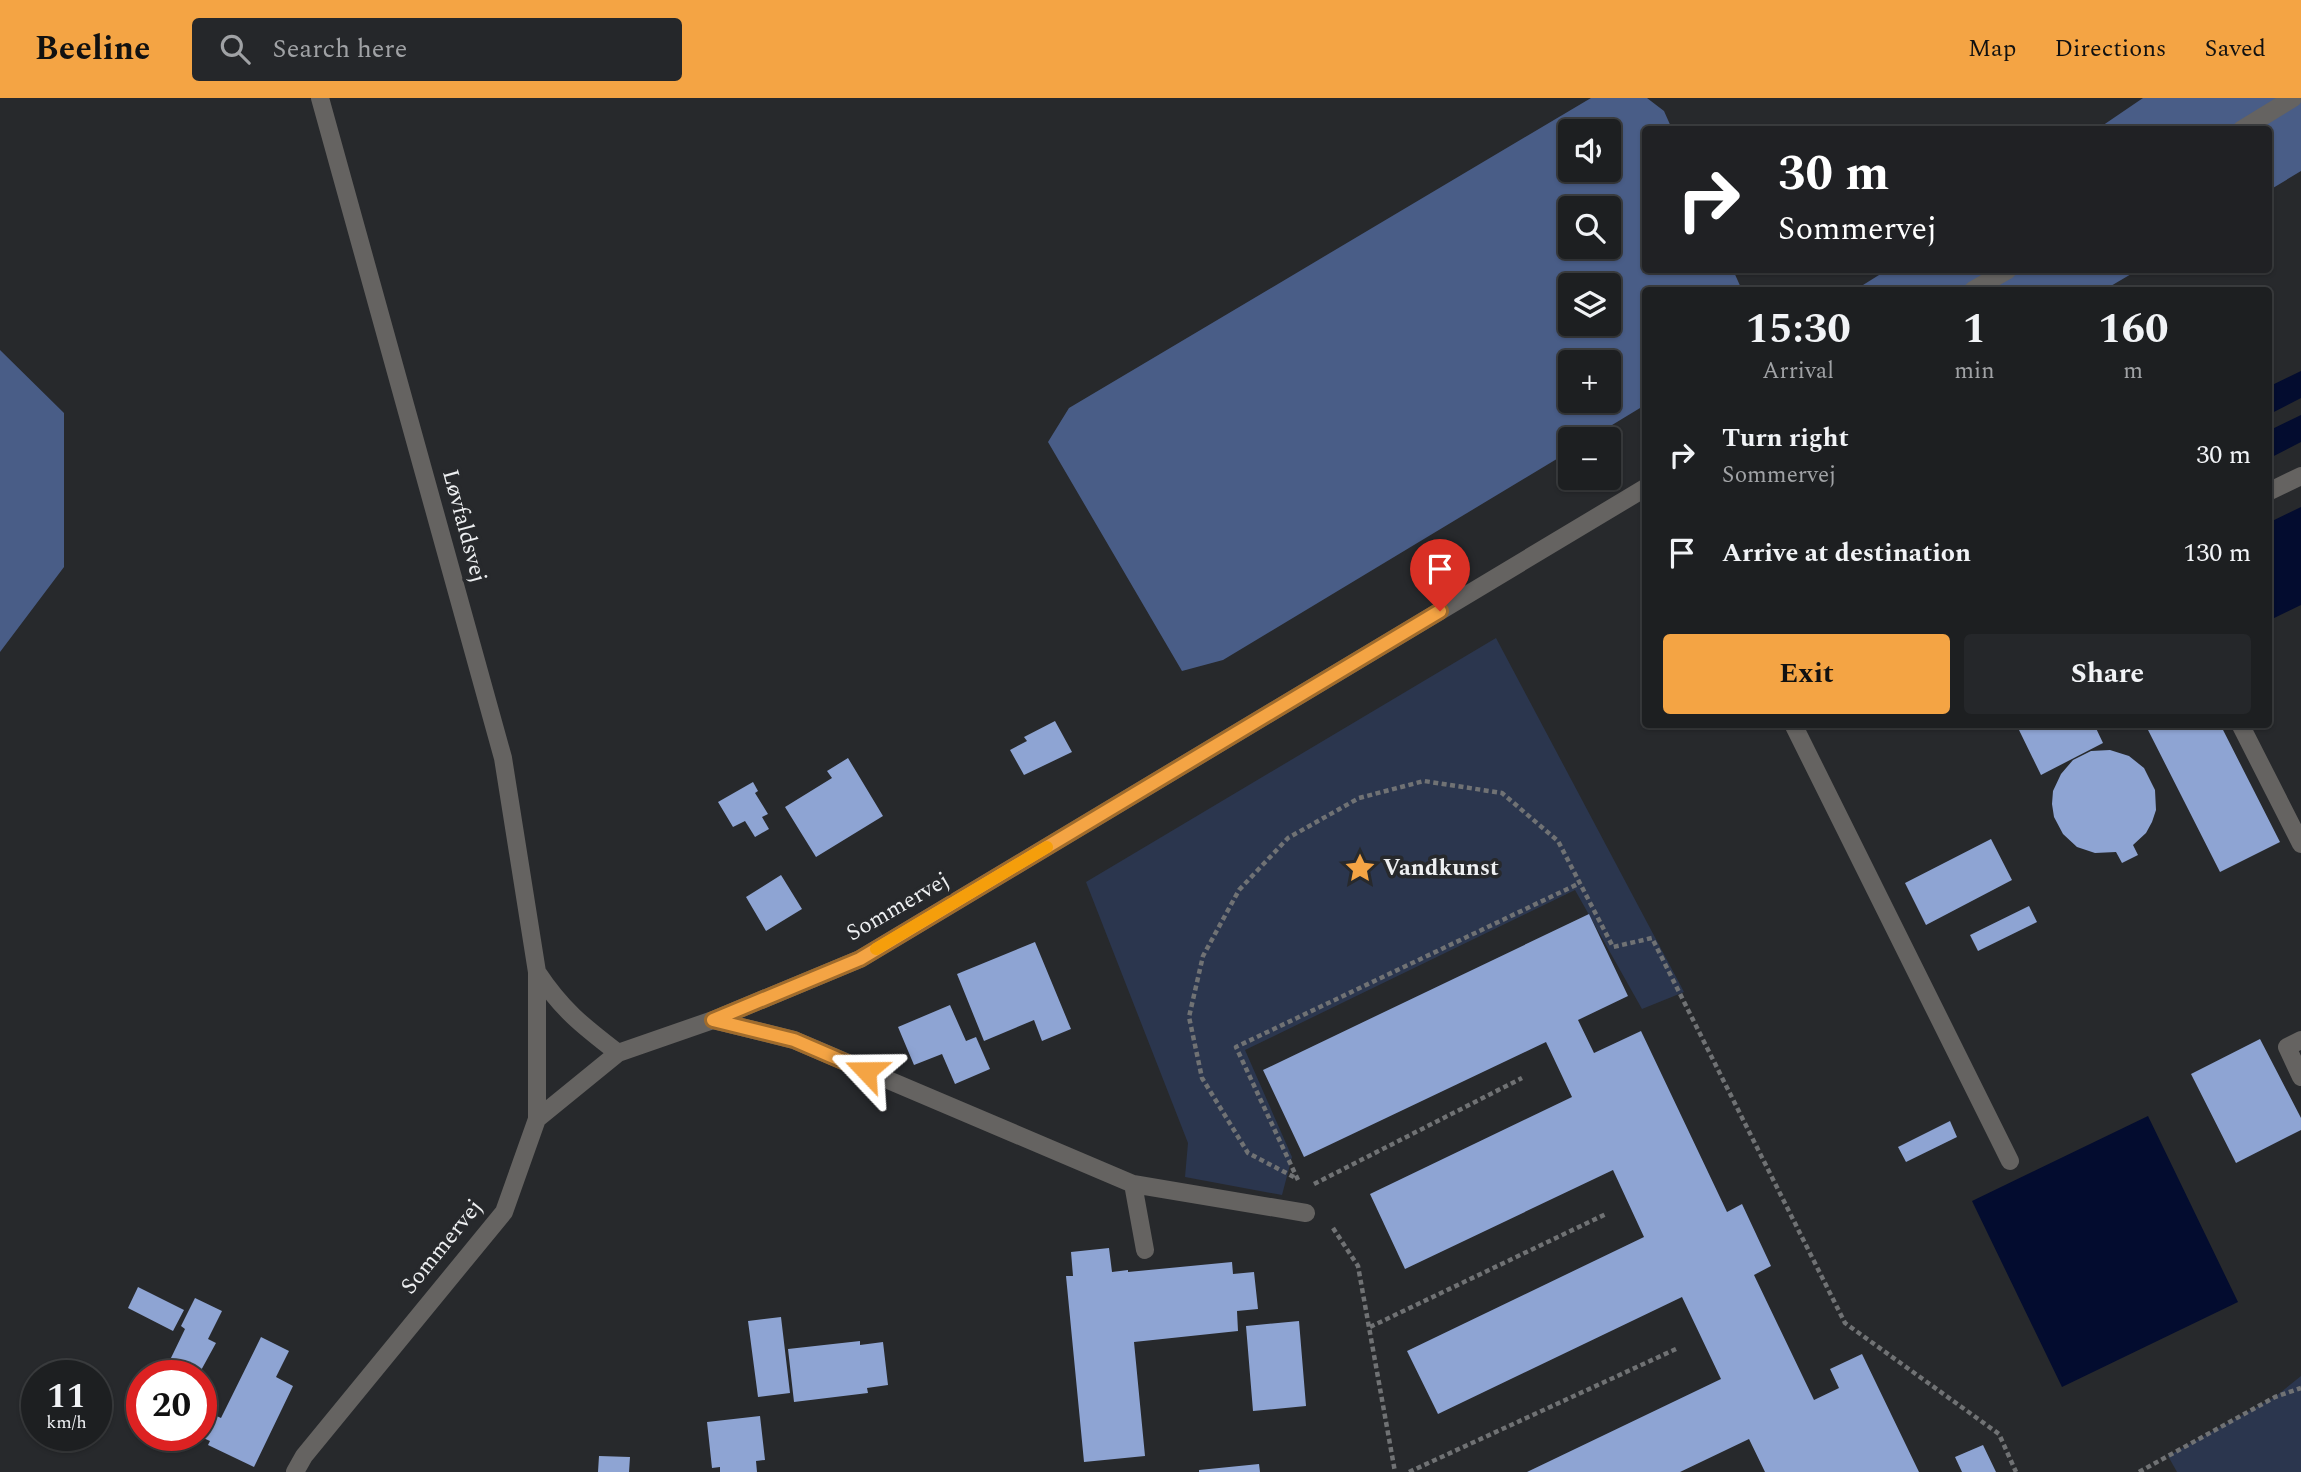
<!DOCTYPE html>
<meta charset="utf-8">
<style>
body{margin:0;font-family:Spectral,serif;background:#25272a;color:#f1f3f6;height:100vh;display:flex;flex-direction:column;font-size:26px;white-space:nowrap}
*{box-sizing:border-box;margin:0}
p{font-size:23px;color:#a0a2a5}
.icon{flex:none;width:38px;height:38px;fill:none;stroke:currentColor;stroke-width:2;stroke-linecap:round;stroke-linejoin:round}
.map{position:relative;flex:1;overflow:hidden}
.panel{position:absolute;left:1642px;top:189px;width:630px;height:441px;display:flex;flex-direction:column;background:#1d1f21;border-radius:7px;box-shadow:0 2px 5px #0004,0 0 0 2px #3b3d3f}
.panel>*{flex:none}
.top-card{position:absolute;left:1642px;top:28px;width:630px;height:147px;border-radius:7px;box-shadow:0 2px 5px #0004,0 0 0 2px #3b3d3f;background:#202124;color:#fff;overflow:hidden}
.fabs{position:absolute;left:1558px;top:21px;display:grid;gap:14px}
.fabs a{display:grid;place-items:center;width:63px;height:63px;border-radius:7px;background:#1d1f21;box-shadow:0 2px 5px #0004,0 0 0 2px #3b3d3f;font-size:35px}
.speed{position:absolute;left:21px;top:1262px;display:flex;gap:14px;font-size:35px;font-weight:700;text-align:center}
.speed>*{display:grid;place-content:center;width:91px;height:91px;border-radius:50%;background:#1d1f21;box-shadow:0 2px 5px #0004,0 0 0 2px #3b3d3f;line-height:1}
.speed small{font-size:18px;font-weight:400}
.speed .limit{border:10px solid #d22;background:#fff;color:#111}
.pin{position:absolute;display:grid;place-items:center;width:60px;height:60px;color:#fff;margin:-72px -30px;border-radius:50% 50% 50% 0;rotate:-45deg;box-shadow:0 0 7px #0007}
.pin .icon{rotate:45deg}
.me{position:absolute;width:77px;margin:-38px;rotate:293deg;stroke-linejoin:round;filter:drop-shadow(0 0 5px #0008)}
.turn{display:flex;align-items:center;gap:24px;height:147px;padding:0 21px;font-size:32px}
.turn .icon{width:91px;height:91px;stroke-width:2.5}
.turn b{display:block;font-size:49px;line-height:60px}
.eta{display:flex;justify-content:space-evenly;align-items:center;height:119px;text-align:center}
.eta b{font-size:42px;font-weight:700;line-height:49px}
.cta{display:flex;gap:14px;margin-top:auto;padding:14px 21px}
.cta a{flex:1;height:80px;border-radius:7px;background:#f4a444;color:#111;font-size:28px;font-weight:700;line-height:80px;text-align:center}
.cta a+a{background:#25272a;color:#f1f3f6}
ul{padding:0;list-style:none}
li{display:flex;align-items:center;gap:21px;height:98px;padding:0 21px}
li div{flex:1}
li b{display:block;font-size:26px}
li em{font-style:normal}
header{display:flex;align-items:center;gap:42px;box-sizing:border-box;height:98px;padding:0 35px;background:#f4a444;color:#111}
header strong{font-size:33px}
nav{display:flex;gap:38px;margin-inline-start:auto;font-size:24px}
.search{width:490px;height:63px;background:#25272a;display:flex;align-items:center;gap:18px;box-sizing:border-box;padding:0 24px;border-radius:7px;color:#a0a2a5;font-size:26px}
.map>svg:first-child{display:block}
</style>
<header>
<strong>Beeline</strong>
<div class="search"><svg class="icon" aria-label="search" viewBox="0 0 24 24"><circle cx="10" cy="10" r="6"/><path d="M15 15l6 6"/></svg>Search here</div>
<nav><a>Map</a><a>Directions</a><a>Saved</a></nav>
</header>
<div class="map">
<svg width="2301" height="1374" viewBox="0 0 2301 1374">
<rect width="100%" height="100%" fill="#27292c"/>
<path fill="#2b364e" d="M1496 540 1684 894 1642 911 1575 792 1245 952 1292 1059 1282 1097 1185 1079 1188 1045 1086 784Z
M2301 1278V1374H2177L2168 1358 2275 1299Z"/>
<path fill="#495d87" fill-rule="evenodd" d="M1591 0H1647L1664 13 1672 31 1645 32V172H1733L1742 192H1645V307L1589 341H1570V353L1223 562 1182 573 1048 344 1069 310ZM1570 33H1608V72H1570ZM1570 110H1608V149H1570ZM1570 187H1608V226H1570ZM1570 264H1608V303H1570Z
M2143 0H2301V73L2268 93V32H2096Z
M1887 172H2138L2104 192H1855Z
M0 252 64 315V469L0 554Z"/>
<path fill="#030c2f" d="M2301 273V300L2268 317V289Z
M2301 317V344L2268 361V333Z
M2301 409V507L2268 523V425Z
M2148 1018 2238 1204 2062 1289 1972 1103Z"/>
<path fill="#8ea4d3" d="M1055 623 1072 654 1024 677 1010 652 1027 643 1024 639Z
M2029 626H2094L2103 645 2041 677 2019 632Z
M2155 626H2220L2280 744 2220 774 2147 630Z
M2110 652 2129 658 2144 670 2155 692 2156 712 2152 724 2146 735 2133 747 2138 757 2122 765 2116 754 2095 755 2077 749 2063 736 2054 719 2052 706 2053 693 2061 676 2073 662 2091 653Z
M848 660 883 718 816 759 785 709 832 680 827 673Z
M753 684 758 693 755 695 768 716 762 719 769 731 755 739 745 723 733 729 718 704Z
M1991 741 2012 782 1926 827 1905 785Z
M781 777 802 811 766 833 746 799Z
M2029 808 2037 824 1978 853 1970 837Z
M1589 816 1628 898 1578 922 1594 955 1641 933 1727 1114 1742 1106 1771 1168 1754 1177 1814 1302 1839 1290 1830 1271 1862 1256 1919 1374H1765L1749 1341 1680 1374H1527L1721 1281 1682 1199 1438 1316 1407 1253 1644 1139 1613 1072 1405 1171 1370 1096 1572 999 1546 944 1304 1059 1263 972Z
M1035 844 1071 931 1042 943 1034 922 984 943 957 876Z
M950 907 966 943 976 939 990 971 955 986 942 956 914 967 898 929Z
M2260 941 2301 1020V1032L2236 1065 2191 976Z
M1950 1023 1957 1039 1906 1064 1898 1049Z
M1109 1150 1112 1174 1128 1172V1174L1232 1164 1233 1176 1254 1174 1258 1211 1237 1213 1238 1233 1134 1244 1145 1358 1084 1364 1066 1178H1073L1071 1154Z
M138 1189 184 1212 173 1233 128 1210Z
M195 1200 222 1213 208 1241 216 1245 199 1276 170 1262 185 1231 181 1228Z
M781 1219 790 1295 758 1299 748 1223Z
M1299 1223 1306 1308 1253 1313 1246 1228Z
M261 1239 289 1253 276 1279 293 1288 254 1369 208 1347 210 1343 201 1339V1311L221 1320Z
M860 1243V1247L883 1244 888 1287 867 1290 868 1295 794 1304 788 1251Z
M760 1318 765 1362 756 1363 757 1374H720V1369L712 1370 707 1324Z
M1983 1347 1996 1374H1962L1955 1359Z
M599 1358 630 1359 629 1374H598Z
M1259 1366 1260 1374H1199V1372Z"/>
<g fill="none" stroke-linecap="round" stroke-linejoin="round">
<path stroke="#707274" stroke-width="4.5" stroke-dasharray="5 3.5" stroke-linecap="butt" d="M1294 1079 1248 1055 1202 980 1189 919 1203 858 1239 792 1288 740 1359 700 1424 683 1502 695 1558 743 1613 849 1652 840 1845 1225 1999 1336 2016 1374
M1298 1082 1236 949 1580 785
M1314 1086 1522 980
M1333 1130 1358 1168 1395 1374
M1370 1229 1606 1116
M1409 1374 1676 1251
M2139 1374 2275 1299 2301 1290"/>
<path stroke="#656361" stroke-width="18" d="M320 0 503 660 537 874V1021
M2241 32 2293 0
M1973 192 2008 172
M2268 394 2301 378
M1793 626 2010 1063
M2240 626 2301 746
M537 874C562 912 583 928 618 955
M713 922 794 942 1133 1086 1306 1115
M2301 942 2287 949 2301 979
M1133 1086 1145 1152
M295 1374 304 1358 504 1114 537 1021 618 955 713 922 860 861 1645 390"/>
</g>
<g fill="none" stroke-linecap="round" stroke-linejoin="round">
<g stroke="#9f6b2c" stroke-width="18">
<path id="route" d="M866 973 794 942 713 922 860 861 1440 513"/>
</g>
<use href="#route" stroke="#f4a444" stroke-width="12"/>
<path stroke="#f59e0b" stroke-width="12" d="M876 851 1047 749"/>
</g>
<defs>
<g id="sight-bare" transform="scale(2.415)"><path d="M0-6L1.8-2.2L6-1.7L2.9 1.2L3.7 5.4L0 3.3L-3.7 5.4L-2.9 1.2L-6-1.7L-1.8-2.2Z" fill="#f4a444" stroke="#27292c" stroke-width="2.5" paint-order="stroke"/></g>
</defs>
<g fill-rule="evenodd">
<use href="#sight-bare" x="1360" y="770"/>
</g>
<g text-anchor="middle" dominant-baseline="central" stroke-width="7" stroke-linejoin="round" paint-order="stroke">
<g font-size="23" fill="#edeff1" stroke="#27292c">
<text transform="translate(464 428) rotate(75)">Løvfaldsvej</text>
<text transform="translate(898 809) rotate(-30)">Sommervej</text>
<text transform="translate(442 1149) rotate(-51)">Sommervej</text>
</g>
<g font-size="23" font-weight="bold" fill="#edeff1" stroke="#27292c" text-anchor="start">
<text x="1383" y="770">Vandkunst</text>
</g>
</g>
</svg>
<div class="fabs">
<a><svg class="icon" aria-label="sound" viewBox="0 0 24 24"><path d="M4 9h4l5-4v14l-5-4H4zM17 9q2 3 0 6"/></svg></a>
<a><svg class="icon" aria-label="search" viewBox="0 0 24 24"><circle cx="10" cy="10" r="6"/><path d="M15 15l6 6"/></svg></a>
<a><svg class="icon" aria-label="layers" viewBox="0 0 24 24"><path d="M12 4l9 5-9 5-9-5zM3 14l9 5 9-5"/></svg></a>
<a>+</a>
<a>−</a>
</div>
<div class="speed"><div>11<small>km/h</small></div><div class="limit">20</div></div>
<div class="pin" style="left:1440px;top:513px;background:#d93025"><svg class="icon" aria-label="arrive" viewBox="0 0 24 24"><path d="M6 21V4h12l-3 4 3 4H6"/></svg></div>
<svg class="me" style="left:866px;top:973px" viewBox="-20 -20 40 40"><path d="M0-17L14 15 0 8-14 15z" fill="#f4a444" stroke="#fff" stroke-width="4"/></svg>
<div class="top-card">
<div class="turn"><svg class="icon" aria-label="right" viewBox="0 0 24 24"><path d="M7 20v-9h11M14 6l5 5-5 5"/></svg><div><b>30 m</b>Sommervej</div></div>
</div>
<section class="panel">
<div class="eta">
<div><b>15:30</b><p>Arrival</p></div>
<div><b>1</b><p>min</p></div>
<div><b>160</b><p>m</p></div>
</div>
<ul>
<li><svg class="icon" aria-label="right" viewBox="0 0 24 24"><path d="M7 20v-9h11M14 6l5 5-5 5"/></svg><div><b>Turn right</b><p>Sommervej</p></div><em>30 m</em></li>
<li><svg class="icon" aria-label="arrive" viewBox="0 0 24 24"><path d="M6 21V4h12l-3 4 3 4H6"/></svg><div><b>Arrive at destination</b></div><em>130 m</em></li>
</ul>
<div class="cta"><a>Exit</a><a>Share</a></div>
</section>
</div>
